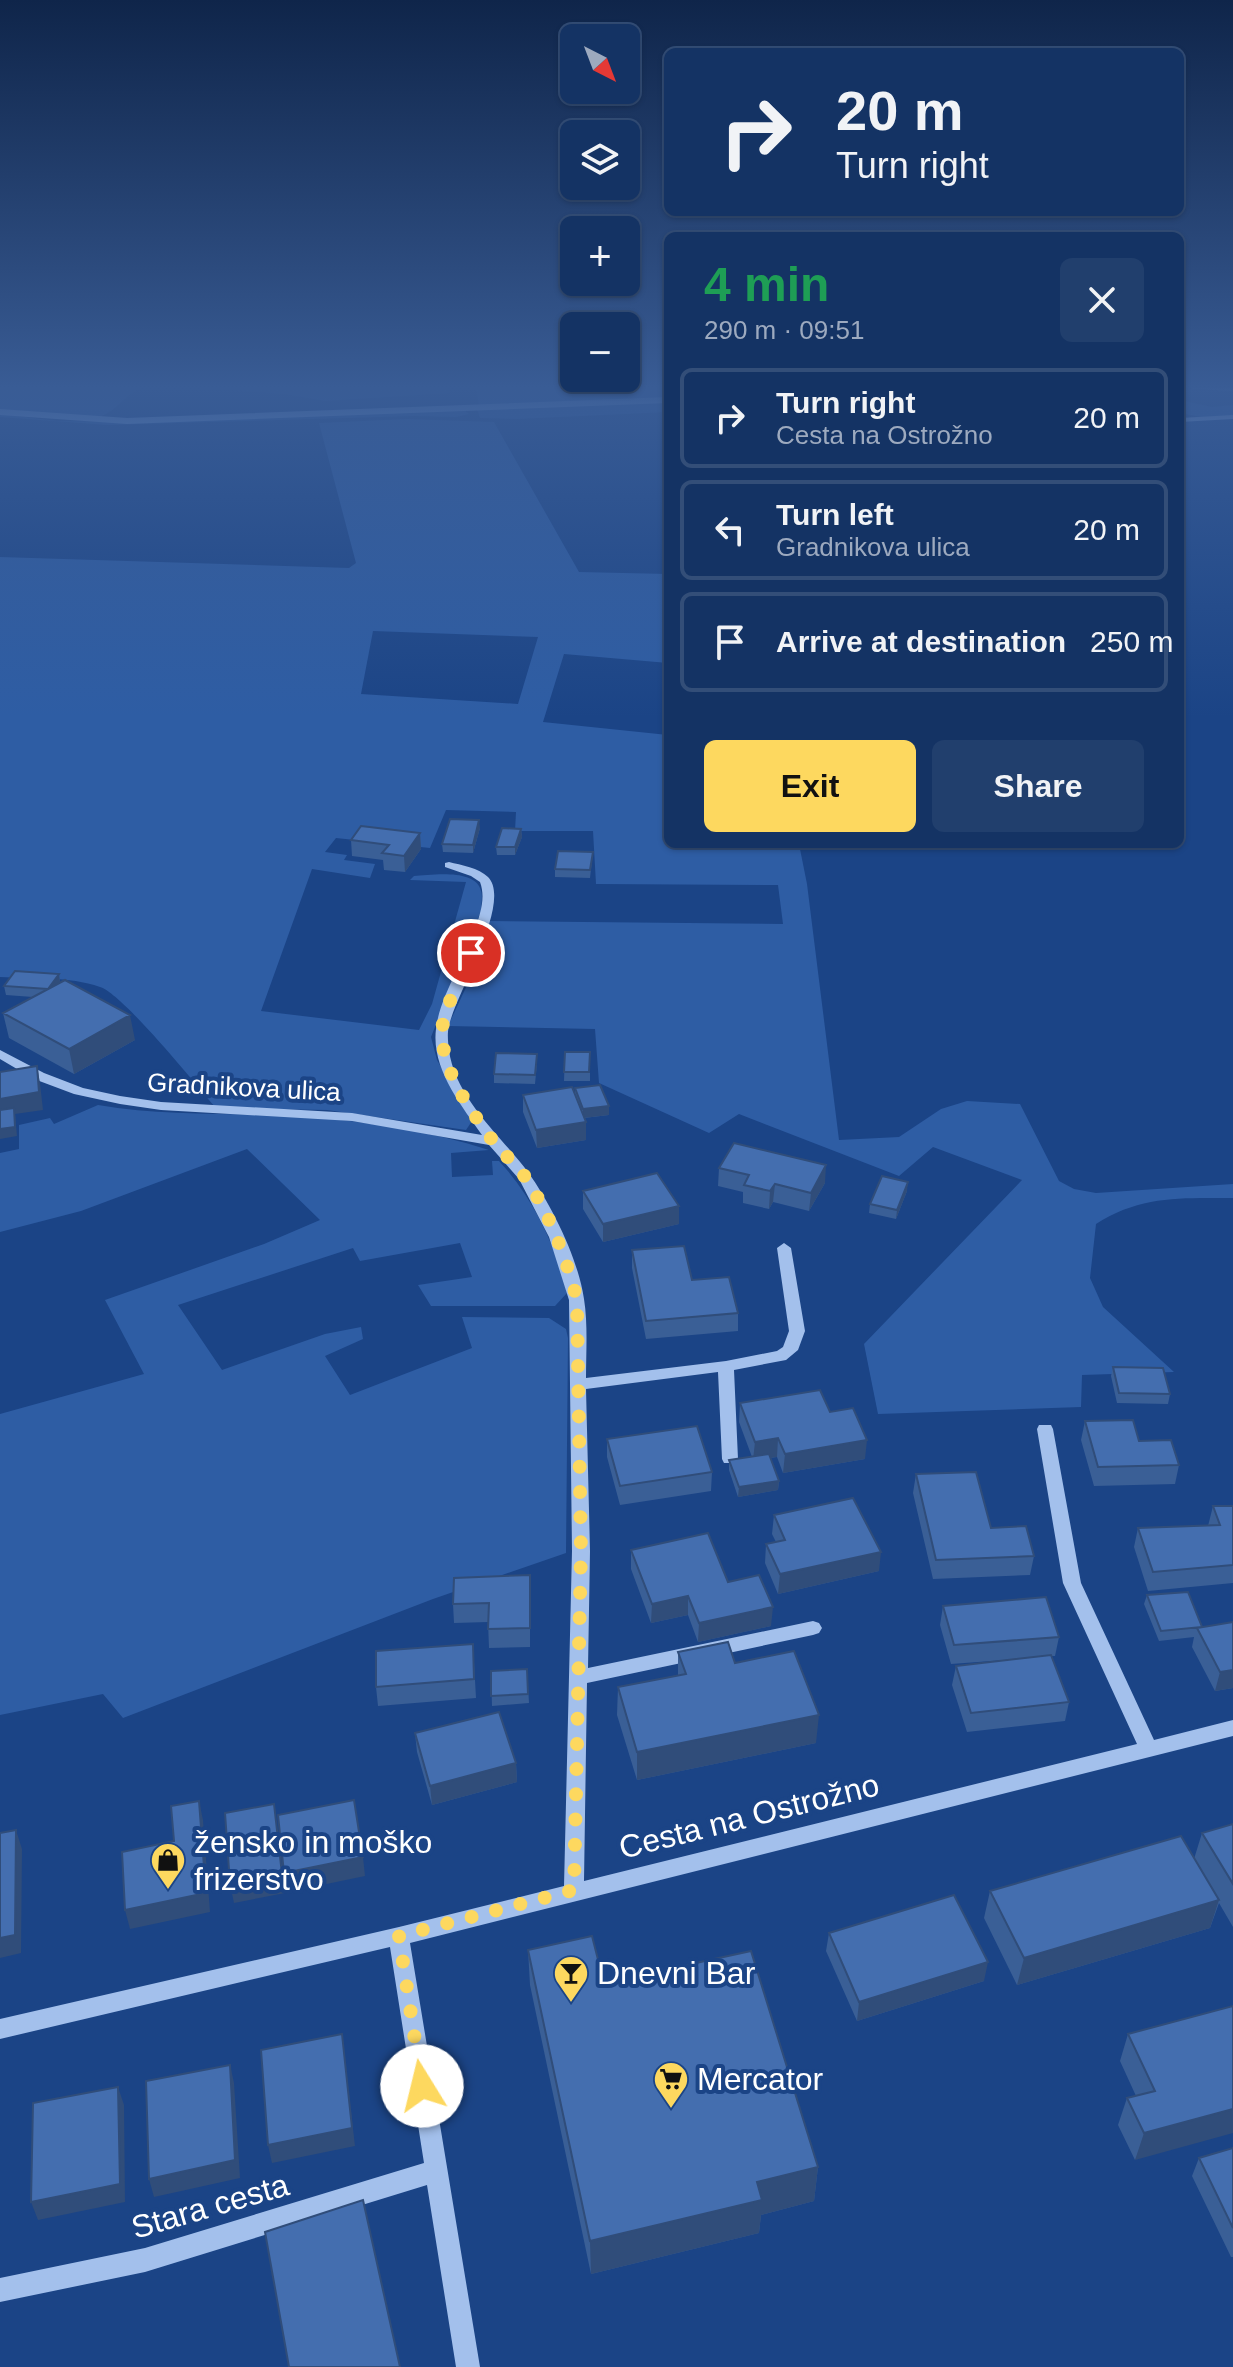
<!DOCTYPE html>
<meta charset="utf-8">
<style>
body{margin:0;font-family:Arial,sans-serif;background:#213f6d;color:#f1f3f6;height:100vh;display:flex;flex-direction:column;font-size:30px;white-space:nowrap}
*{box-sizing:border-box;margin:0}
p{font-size:26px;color:#9daabf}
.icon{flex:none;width:44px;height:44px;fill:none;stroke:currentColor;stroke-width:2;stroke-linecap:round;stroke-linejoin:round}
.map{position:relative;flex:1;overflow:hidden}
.drawer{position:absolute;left:664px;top:232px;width:520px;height:616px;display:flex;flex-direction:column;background:#143364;border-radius:12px;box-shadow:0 2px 6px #0004,0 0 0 2px #334e78}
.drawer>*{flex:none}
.top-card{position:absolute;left:664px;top:48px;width:520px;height:168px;border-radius:12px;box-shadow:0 2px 6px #0004,0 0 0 2px #334e78;background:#143364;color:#f1f3f6;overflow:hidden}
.needle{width:52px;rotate:138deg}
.fabs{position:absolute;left:560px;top:24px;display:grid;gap:16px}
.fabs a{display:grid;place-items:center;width:80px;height:80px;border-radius:12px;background:#143364;box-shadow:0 2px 6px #0004,0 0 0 2px #334e78;font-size:40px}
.pin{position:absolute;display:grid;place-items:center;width:68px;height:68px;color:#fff;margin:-34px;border:4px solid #fff;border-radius:50%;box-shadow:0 2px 8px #0007}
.me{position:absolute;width:88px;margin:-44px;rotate:351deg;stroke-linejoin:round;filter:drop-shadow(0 0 6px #0008)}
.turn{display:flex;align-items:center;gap:28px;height:168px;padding:0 40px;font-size:36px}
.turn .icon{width:104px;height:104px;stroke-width:2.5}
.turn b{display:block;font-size:56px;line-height:68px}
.round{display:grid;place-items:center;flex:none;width:84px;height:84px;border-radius:12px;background:#213f6d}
.summary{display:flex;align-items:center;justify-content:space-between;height:136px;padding:0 40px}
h1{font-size:48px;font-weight:700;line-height:60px;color:#1e9e55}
.primary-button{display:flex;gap:16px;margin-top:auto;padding:16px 40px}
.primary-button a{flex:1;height:92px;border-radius:12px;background:#fdd85f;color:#111;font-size:32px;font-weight:700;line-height:92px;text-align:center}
.primary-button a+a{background:#213f6d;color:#f1f3f6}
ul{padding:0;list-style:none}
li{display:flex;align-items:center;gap:24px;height:100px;margin:0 16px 12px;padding:0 24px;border:4px solid #334e78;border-radius:12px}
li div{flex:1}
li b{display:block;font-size:30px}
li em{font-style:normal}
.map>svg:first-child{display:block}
</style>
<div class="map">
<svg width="1233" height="2367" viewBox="0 0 1233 2367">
<rect width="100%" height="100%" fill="#1b4486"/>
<path fill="#2e5da4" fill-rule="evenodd" d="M0 386H147C129 390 122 405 106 414 86 426 24 414 0 410Z
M167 386H447L449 393 325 401 285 394Z
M476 386H668V398L479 406Z
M1180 400 1212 407 1233 405V416L1202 417 1180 413Z
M668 401V412L517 419 480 418 477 409Z
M431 410H464L469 414 456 417 414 416 107 425 0 417V414L57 421 142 422Z
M407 419 494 422 579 572 668 574V663L564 654 543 722 668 735V844H799L807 884 839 1140 899 1137 941 1109 967 1101 1020 1104 1059 1181 1074 1189 1096 1193 1233 1184V1198C1182 1198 1141 1195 1096 1224L1090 1278 1103 1307 1174 1372 1082 1375 1081 1407 878 1414 864 1344 1022 1180 933 1147 899 1176 739 1114 709 1133 599 1083 595 1029 448 1026 468 983 487 921 783 924 778 885 596 884 593 831H515L516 812 446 810 430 848 336 838 325 852 347 855 344 860 375 864 370 878 312 869 261 1011 419 1030 432 1004 466 882 410 880 414 876C431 875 476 868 481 891 483 896 481 905 481 911L431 1037 437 1060 472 1121 466 1130 327 1110 216 1108C196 1085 123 994 100 987 69 976 32 979 0 977V557L349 568 356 563 319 423ZM373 631 538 637 518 704 361 694Z
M98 1105C168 1117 238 1112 308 1117 370 1122 430 1131 489 1150L451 1153 452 1177 493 1175 492 1161H499C532 1196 556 1245 567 1293L555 1306H431L418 1285 472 1277 460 1243 360 1261 353 1248 178 1305 222 1370 325 1334 361 1327 363 1339 325 1356 350 1395 472 1348 462 1317 549 1318 566 1329 568 1338 566 1553 433 1599 123 1718 103 1694 0 1715V1414L144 1374 105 1300 264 1244 320 1220 247 1149 81 1211 0 1232V1153L19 1149V1125L50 1118 54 1124Z"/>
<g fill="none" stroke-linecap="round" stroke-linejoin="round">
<path stroke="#95baee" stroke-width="6" d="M1195 386 1233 388
M0 412 127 421 668 400"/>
<path fill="#a3c0ec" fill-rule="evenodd" d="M1233 415V419L1180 422V418Z
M449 862C461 865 479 868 488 877 513 902 455 995 449 1026 447 1033 448 1042 449 1050 455 1098 501 1136 528 1172 552 1206 578 1258 584 1299 588 1324 586 1353 586 1378L726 1361 777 1351 783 1347 789 1331 777 1248 784 1243 791 1248 805 1331 798 1350 786 1360 734 1370 738 1459 736 1463H724L722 1459 718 1372 586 1389 590 1551 588 1668 813 1621 819 1623 822 1628 819 1633 813 1635 587 1683 584 1881 1137 1744 1063 1583 1037 1429 1039 1425H1051L1053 1429 1081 1583 1154 1740 1233 1720V1736L410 1943 480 2367H456L427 2185 145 2272 0 2302V2278L145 2248 424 2163 390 1947 0 2039V2019L399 1927 564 1886 572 1551 569 1300 549 1237 519 1179 489 1145 352 1121 161 1110 120 1104 74 1094 34 1079 0 1059V1050L44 1073 83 1088 120 1096 161 1102 352 1113 482 1135C461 1105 431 1068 436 1029 439 999 464 960 475 930 480 914 486 898 480 882L471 876 445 867V863Z"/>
</g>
<path fill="#3a5f96" d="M480 828 473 853 443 852 442 844Z
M521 829 522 837 515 855H497L496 847Z
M420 833 421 849 405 872 384 870 383 860 352 856 351 840Z
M593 852 590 878 555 877V869Z
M59 974 60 982 135 1040 74 1074 9 1038 3 1013 33 997 6 995 4 986Z
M565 1052H590V1081H564Z
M537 1063 535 1084 494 1083V1074Z
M575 1088 609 1106V1115L584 1118 586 1122V1140L537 1148 523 1112V1095L575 1096Z
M719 1168 825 1183 809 1211 773 1202 769 1209 743 1203V1192L718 1186Z
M583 1191 679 1206V1224L603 1242 583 1209Z
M907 1191 896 1219 869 1213 870 1204Z
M632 1250 738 1313V1331L646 1339 632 1268Z
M1113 1367 1170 1394 1168 1404 1117 1403 1111 1376Z
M740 1403 830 1412 865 1459 783 1473 777 1457 770 1458 779 1481 778 1490 738 1497 729 1470V1460L752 1457 739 1422Z
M1085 1421 1139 1441 1179 1465 1175 1484 1094 1486 1081 1440Z
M607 1439 712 1472 711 1491 620 1505 607 1457Z
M916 1474 991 1528 1034 1556 1030 1575 933 1579 913 1493Z
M1213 1506H1233V1583L1148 1591 1134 1547 1138 1528 1208 1526Z
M774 1515 879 1571 778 1594 765 1563 766 1544 776 1542 772 1534Z
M631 1550 728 1582 771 1626 698 1642 688 1615 651 1623 631 1569Z
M530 1594V1647L489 1648 488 1622 454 1623 453 1604Z
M1147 1595 1202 1627 1233 1688 1215 1691 1192 1647 1194 1637 1159 1641 1144 1604Z
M943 1606 1059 1637 1055 1656H1051L1069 1702 1065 1721 967 1732 952 1685 956 1666 1019 1659 951 1664 940 1625Z
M473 1644 476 1698 378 1706 376 1687Z
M678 1652 735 1663 816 1743 637 1780 617 1715 618 1687 678 1675Z
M527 1669 529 1703 492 1706 491 1671Z
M415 1733 516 1763 517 1782 432 1805 417 1752Z
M1233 1824V1927L1219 1903 1210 1928 1017 1985 984 1918 990 1891 1194 1859 1202 1833Z
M829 1933 984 1981 857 2021 826 1951Z
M528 1950 604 1983 818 2167 814 2201 761 2215 759 2233 591 2274 530 1985Z
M1233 2006 1135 2160 1118 2125 1127 2098 1136 2096 1120 2061 1128 2034Z
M1233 2148V2257H1231L1192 2176 1199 2158Z"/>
<path fill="#304d7a" d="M479 820 480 828 473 853V845Z
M521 829 522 837 515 855V847Z
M420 833 421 849 405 872 404 856Z
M59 974 60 982 48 989Z
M130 1015 135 1040 74 1074 69 1049Z
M37 1066 40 1083 43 1110 15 1114 17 1136 0 1139V1099Z
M609 1106V1115L583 1118V1109Z
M586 1122V1140L537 1148 536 1130Z
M826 1165 825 1183 809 1211 811 1193Z
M908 1182 907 1191 896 1219 897 1210Z
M775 1184 773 1202 769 1209 770 1191Z
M679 1206V1224L603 1242V1224Z
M778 1438 777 1457 753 1460 755 1442Z
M867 1440 865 1459 783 1473 785 1454Z
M779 1481 778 1490 738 1497 739 1487Z
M881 1552 879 1571 778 1594 780 1574Z
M688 1596V1615L651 1623 652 1604Z
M773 1607 771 1626 698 1642 699 1623Z
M1233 1670V1688L1215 1691 1220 1672Z
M819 1715 816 1743 637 1780V1752Z
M516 1763 517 1782 432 1805 430 1786Z
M199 1801 203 1820 210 1912 130 1929 125 1910 206 1893Z
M274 1804 285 1893 234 1903 230 1884Z
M16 1830 22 1849 21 1953 0 1958V1938Z
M363 1857 365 1876 288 1892 284 1873Z
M1219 1900 1210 1928 1017 1985 1024 1958Z
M988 1962 984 1981 857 2021 859 2002Z
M342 2034 355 2146 272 2163 268 2145Z
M230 2065 234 2083 240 2178 154 2197 149 2179Z
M118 2087 124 2105 125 2202 38 2220 31 2202Z
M1233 2109V2133L1135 2160 1144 2133Z
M818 2167 814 2201 761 2215 759 2233 591 2274 590 2241 757 2182Z"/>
<path fill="#446eaf" stroke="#304d7a" stroke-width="2" d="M450 819 479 820 473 845 442 844Z
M361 826 420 833 404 856 382 853 389 845 351 840Z
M502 828 521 829 515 847H496Z
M558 851 593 852 590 870 555 869Z
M15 971 59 974 48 989 4 986Z
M65 980 130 1015 69 1049 3 1013Z
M565 1052H590L589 1072H564Z
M496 1053 537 1054 535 1075 494 1074Z
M37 1066 39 1092 0 1099V1072Z
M600 1085 609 1106 583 1109 575 1088Z
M572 1087 586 1122 536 1130 523 1095Z
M14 1108 15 1127 0 1129V1110Z
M734 1143 826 1165 811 1193 775 1184 770 1191 744 1185 749 1175 719 1168Z
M657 1173 679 1206 603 1224 583 1191Z
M882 1176 908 1182 897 1210 870 1204Z
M684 1246 692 1280 729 1277 738 1313 646 1321 632 1250Z
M1113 1367 1163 1368 1170 1394 1119 1393Z
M820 1390 830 1412 853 1408 867 1440 785 1454 778 1438 755 1442 740 1403Z
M1133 1420 1139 1441 1171 1440 1179 1465 1098 1467 1085 1421Z
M697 1426 712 1472 620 1486 607 1439Z
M769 1454 779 1481 739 1487 729 1460Z
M976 1472 991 1528 1026 1526 1034 1556 936 1560 916 1474Z
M853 1498 881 1552 780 1574 766 1544 785 1540 774 1515Z
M1213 1506H1233V1565L1153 1572 1138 1528 1220 1525Z
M708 1533 728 1582 759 1575 773 1607 699 1623 688 1596 652 1604 631 1550Z
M530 1575V1628L488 1629 489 1603 453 1604 454 1578Z
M1188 1592 1202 1627 1161 1631 1147 1595Z
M1046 1597 1059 1637 954 1645 943 1606Z
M1233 1622V1670L1220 1672 1197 1628Z
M728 1642 735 1663 794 1651 819 1715 637 1752 618 1687 686 1674 678 1652Z
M473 1644 474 1679 376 1687V1651Z
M1051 1655 1069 1702 971 1713 956 1666Z
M527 1669 528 1694 491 1696V1671Z
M499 1712 516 1763 430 1786 415 1733Z
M354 1800 363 1857 284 1873 278 1815Z
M199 1801 206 1893 125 1910 122 1852 174 1841 171 1806Z
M274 1804 282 1874 230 1884 225 1813Z
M1233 1824V1884L1202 1833Z
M16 1830 15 1935 0 1938V1833Z
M1181 1836 1219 1900 1024 1958 990 1891Z
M954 1895 988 1962 859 2002 829 1933Z
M592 1936 604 1983 751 1951 818 2167 757 2182 762 2200 590 2241 528 1950Z
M1233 2006V2109L1144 2133 1127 2098 1155 2091 1128 2034Z
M342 2034 352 2128 268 2145 261 2050Z
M230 2065 235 2160 149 2179 146 2081Z
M118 2087 120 2184 31 2202 33 2103Z
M1233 2148V2228L1199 2158Z
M363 2200 400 2367H289L265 2232Z"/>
<linearGradient id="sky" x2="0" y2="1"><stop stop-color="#0f254a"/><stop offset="0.54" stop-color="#395c95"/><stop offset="1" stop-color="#395c95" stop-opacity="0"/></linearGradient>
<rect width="1233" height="717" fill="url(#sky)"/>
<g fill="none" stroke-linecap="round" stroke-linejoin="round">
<path stroke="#fdd85f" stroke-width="14" stroke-dasharray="0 25.2" d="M422 2086 399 1936 574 1890 581 1551 577 1300C566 1257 550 1215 525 1177 516 1164 503 1154 493 1141 470 1110 442 1071 442 1032 442 1012 463 973 471 953"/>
</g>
<defs>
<g id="shop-pin" transform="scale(1.8)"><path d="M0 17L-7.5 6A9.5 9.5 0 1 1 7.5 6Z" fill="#fdd85f" stroke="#1b4486"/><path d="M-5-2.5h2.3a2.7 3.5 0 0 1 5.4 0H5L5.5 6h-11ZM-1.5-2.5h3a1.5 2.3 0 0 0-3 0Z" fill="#111"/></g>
<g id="bar-pin" transform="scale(1.8)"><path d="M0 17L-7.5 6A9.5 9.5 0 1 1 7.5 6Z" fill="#fdd85f" stroke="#1b4486"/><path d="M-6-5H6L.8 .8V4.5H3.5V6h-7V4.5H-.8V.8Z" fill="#111"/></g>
<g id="supermarket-pin" transform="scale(1.8)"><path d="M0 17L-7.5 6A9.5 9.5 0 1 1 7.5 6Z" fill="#fdd85f" stroke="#1b4486"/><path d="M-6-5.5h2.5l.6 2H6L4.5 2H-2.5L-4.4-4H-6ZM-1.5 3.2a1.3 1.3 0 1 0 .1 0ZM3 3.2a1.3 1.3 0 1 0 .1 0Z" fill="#111"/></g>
</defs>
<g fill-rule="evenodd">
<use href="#shop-pin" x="168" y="1860"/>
<use href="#bar-pin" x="571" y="1973"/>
<use href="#supermarket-pin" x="671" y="2079"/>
</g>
<g text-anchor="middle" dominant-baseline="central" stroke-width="8" stroke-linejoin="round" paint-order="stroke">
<g font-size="26" fill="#fff" stroke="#1b4486">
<text transform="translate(244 1087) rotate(3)">Gradnikova ulica</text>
</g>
<g font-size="32" fill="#fff" stroke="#1b4486">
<text transform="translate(749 1816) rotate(-14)">Cesta na Ostrožno</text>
<text transform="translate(210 2206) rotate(-16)">Stara cesta</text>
</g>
<g font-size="32" fill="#fff" stroke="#1b4486" text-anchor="start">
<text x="194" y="1842">žensko in moško<tspan x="194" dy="37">frizerstvo</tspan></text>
<text x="597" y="1973">Dnevni Bar</text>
<text x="697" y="2079">Mercator</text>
</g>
</g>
</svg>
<div class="fabs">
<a><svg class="needle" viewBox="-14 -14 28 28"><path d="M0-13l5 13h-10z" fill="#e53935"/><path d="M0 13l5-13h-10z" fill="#9daabf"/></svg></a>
<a><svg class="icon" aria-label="layers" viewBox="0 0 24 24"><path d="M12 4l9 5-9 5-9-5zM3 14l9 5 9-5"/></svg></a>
<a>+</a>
<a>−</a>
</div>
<div class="pin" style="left:471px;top:953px;background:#d93025"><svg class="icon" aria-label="arrive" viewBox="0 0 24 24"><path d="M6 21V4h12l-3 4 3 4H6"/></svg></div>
<svg class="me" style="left:422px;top:2086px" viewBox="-20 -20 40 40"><circle r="19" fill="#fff"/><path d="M0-13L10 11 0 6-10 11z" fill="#fdd85f"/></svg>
<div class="top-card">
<div class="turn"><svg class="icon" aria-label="right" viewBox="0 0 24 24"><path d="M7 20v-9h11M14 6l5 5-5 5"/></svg><div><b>20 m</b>Turn right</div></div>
</div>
<section class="drawer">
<div class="summary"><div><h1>4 min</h1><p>290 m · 09:51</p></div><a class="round"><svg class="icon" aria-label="close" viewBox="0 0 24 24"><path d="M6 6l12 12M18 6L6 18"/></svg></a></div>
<ul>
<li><svg class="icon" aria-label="right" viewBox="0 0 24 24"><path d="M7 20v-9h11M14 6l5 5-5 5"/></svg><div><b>Turn right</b><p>Cesta na Ostrožno</p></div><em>20 m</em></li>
<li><svg class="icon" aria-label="left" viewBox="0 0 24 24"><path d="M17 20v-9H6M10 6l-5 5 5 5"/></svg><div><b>Turn left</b><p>Gradnikova ulica</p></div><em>20 m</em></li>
<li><svg class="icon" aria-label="arrive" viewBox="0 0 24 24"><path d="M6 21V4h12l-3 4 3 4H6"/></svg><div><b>Arrive at destination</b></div><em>250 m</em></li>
</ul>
<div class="primary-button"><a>Exit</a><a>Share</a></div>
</section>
</div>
